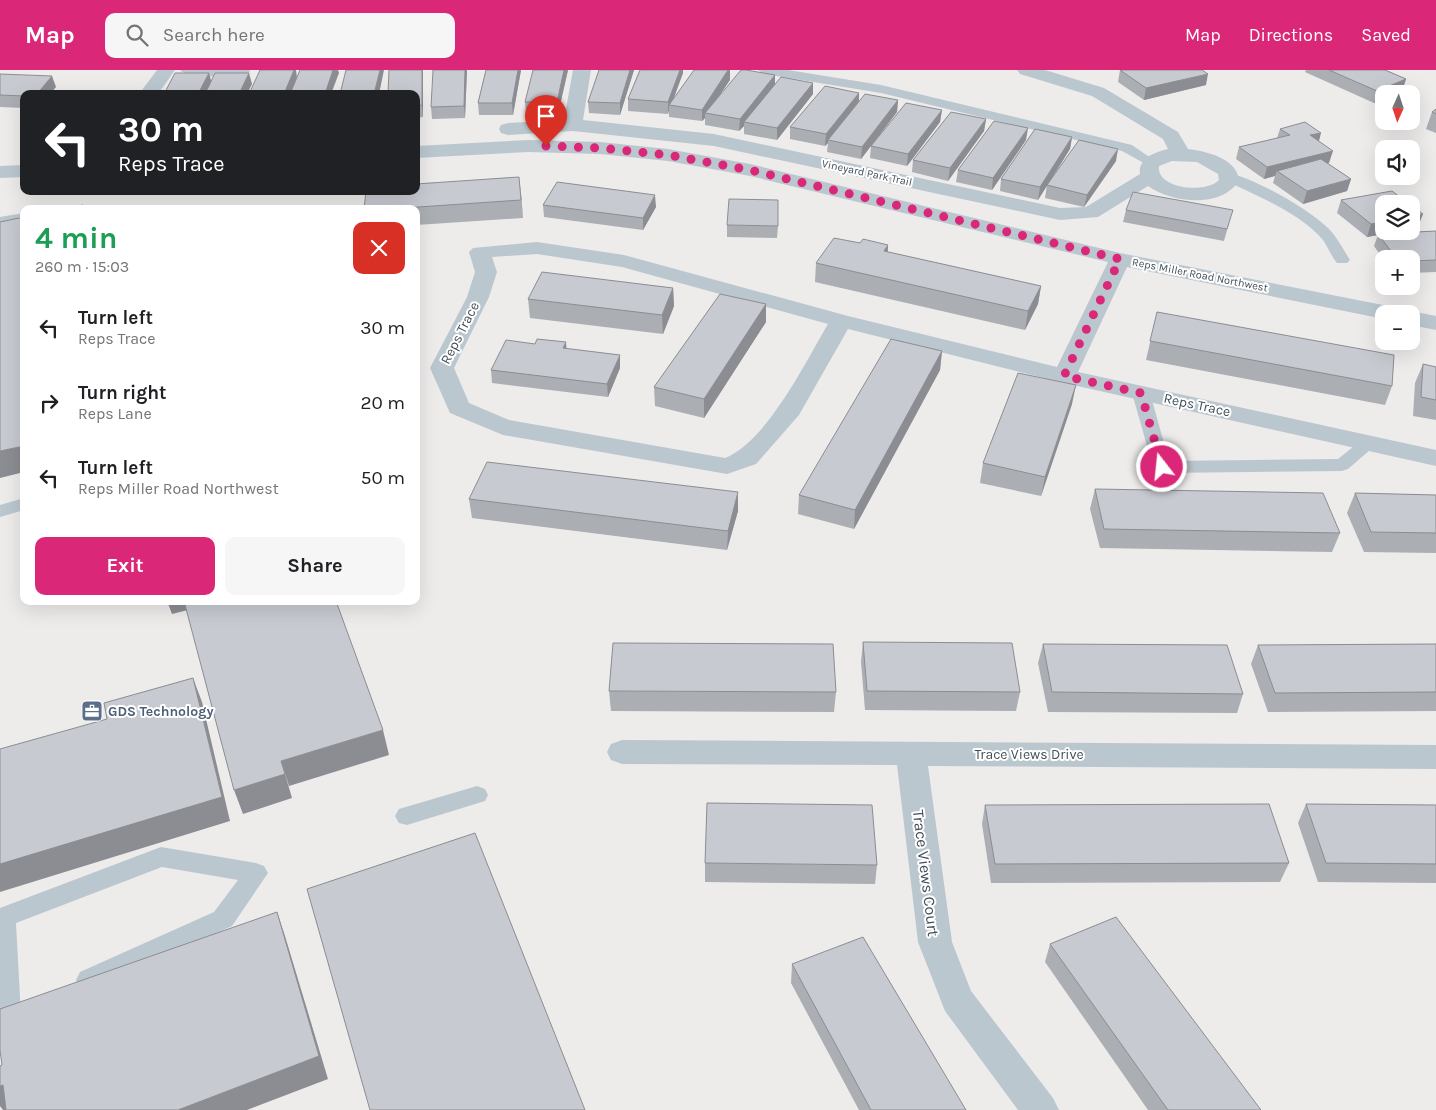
<!DOCTYPE html>
<meta charset="utf-8">
<style>
body{margin:0;font-family:Karla,sans-serif;background:#f6f6f6;color:#202124;height:100vh;display:flex;flex-direction:column;font-size:19px;white-space:nowrap}
*{box-sizing:border-box;margin:0}
p{font-size:16px;color:#757577}
.icon{flex:none;width:28px;height:28px;fill:none;stroke:currentColor;stroke-width:2;stroke-linecap:round;stroke-linejoin:round}
.map{position:relative;flex:1;overflow:hidden}
.details{position:absolute;left:20px;top:135px;width:400px;height:400px;display:flex;flex-direction:column;background:#fff;border-radius:10px;box-shadow:0 5px 20px #0002}
.details>*{flex:none}
.top-card{position:absolute;left:20px;top:20px;width:400px;height:105px;border-radius:10px;box-shadow:0 5px 20px #0002;background:#202124;color:#fff;overflow:hidden}
.needle{width:32px;rotate:183deg}
.fabs{position:absolute;left:1375px;top:15px;display:grid;gap:10px}
.fabs a{display:grid;place-items:center;width:45px;height:45px;border-radius:10px;background:#fff;box-shadow:0 5px 20px #0002;font-size:25px}
.pin{position:absolute;display:grid;place-items:center;width:42px;height:42px;color:#fff;margin:-51px -21px;border-radius:50% 50% 50% 0;rotate:-45deg;box-shadow:0 0 5px #0007}
.pin .icon{rotate:45deg}
.me{position:absolute;width:55px;margin:-28px;rotate:344deg;stroke-linejoin:round;filter:drop-shadow(0 0 4px #0008)}
.turn{display:flex;align-items:center;gap:18px;height:105px;padding:0 15px;font-size:22px}
.turn .icon{width:65px;height:65px;stroke-width:2.5}
.turn b{display:block;font-size:35px;line-height:42px}
.round{display:grid;place-items:center;flex:none;width:52px;height:52px;border-radius:10px;background:#f6f6f6}
.headline{display:flex;align-items:center;justify-content:space-between;height:85px;padding:0 15px}
h1{font-size:30px;font-weight:700;line-height:38px;color:#1e9e55}
.primary-button{display:flex;gap:10px;margin-top:auto;padding:10px 15px}
.primary-button a{flex:1;height:58px;border-radius:10px;background:#db2777;color:#fff;font-size:20px;font-weight:700;line-height:58px;text-align:center}
.primary-button a+a{background:#f6f6f6;color:#202124}
ul{padding:0;list-style:none}
li{display:flex;align-items:center;gap:15px;height:75px;padding:0 15px}
li div{flex:1}
li b{display:block;font-size:19px}
li em{font-style:normal}
header{display:flex;align-items:center;gap:30px;box-sizing:border-box;height:70px;padding:0 25px;background:#db2777;color:#fff}
header strong{font-size:24px}
nav{display:flex;gap:28px;margin-inline-start:auto;font-size:18px}
.search{width:350px;height:45px;background:#f6f6f6;display:flex;align-items:center;gap:12px;box-sizing:border-box;padding:0 18px;border-radius:10px;color:#757577;font-size:19px}
.map>svg:first-child{display:block}
</style>
<header>
<strong>Map</strong>
<div class="search"><svg class="icon" aria-label="search" viewBox="0 0 24 24"><circle cx="10" cy="10" r="6"/><path d="M15 15l6 6"/></svg>Search here</div>
<nav><a>Map</a><a>Directions</a><a>Saved</a></nav>
</header>
<div class="map">
<svg width="1436" height="1040" viewBox="0 0 1436 1040">
<rect width="100%" height="100%" fill="#eeebeb"/>
<g fill="none" stroke-linecap="round" stroke-linejoin="round">
<path fill="#bbc7cf" fill-rule="evenodd" d="M180 0H250L249 3C235 6 189 10 180 0Z
M758 0H788L881 15 1132 75 1158 93 1156 96 1151 97 1122 81 881 23 764 4Z
M1229 103C1256 109 1308 139 1328 158 1337 167 1343 179 1350 190L1347 193H1337C1331 186 1328 177 1323 170 1301 143 1255 125 1224 110L1222 107 1224 104Z
M24 143V152L0 155V147Z
M1141 318 1147 319 1150 323 1169 391 1338 389 1363 369 1369 367 1375 369 1378 373 1348 399 1342 401 1162 403 1156 401 1153 397 1132 323 1135 319Z
M24 428V440L0 447V435Z
M477 716 485 719 488 725 485 731 407 755 399 753 395 746 399 739Z
M161 777 256 793 264 796 268 803 232 856 89 921 80 918 76 910 80 902 214 842 238 810 162 797 16 853 21 946 17 954 8 958 0 955V838Z"/>
<path fill="#bbc7cf" fill-rule="evenodd" d="M157 0H175L158 24H139Z
M573 0H591L583 50 714 64 1060 138 1086 137 1140 104C1138 88 1155 82 1168 79L1163 69 1092 26 1020 4 1017 0H1045L1104 18 1178 62 1188 79C1205 81 1237 88 1239 110 1223 139 1171 133 1148 116L1098 147 1060 150 714 76 573 61 508 65 501 63 499 59 501 55 508 53 564 50ZM1172 91 1197 92 1218 104 1219 110C1206 124 1156 119 1159 96Z
M528 70 600 72 668 79 750 94 1120 183 1393 237 1401 239 1404 243 1411 241 1436 246V260L1411 255V244H1384V249L1127 197 1078 302 1436 380V396L1064 313 848 259 799 345 756 394 727 404 503 365 450 343 430 298 467 227 475 202 469 182 473 178 537 172 624 185 848 246 1057 297 1108 192 750 106 668 91 600 84 528 82 416 88V76ZM537 184 622 197 828 254C805 293 767 371 725 388L509 350 469 333 454 298 489 227 497 202 492 187Z
M24 95V107L0 108V96Z
M622 670 1436 675V699L928 696 952 872 971 921 1053 1028 1059 1040H1018L945 941 918 872 897 695 622 694 611 690 607 682 611 674Z"/>
</g>
<path fill="#abaeb3" d="M423 0V47L416 48V24Z
M467 0 465 48 432 49 431 37Z
M486 0H521L513 45H479L478 33Z
M568 0 558 44 526 43 525 32Z
M599 0H634L620 45 589 43 588 32Z
M640 0H683V3L674 28 730 10 718 27 775 5V14L813 24 777 70 744 64V56L739 61 705 55V48L702 51 669 47V40L668 44 628 41V29Z
M1120 0 1206 15 1144 30 1118 12Z
M1306 0H1385L1406 9 1402 21 1395 24H1384V29L1374 33 1305 2Z
M0 4 56 17 24 24V38L0 37Z
M859 23V32L898 30 897 42 861 89 827 82 828 73 825 76 790 69V57Z
M1436 39V63L1426 59 1432 42Z
M942 40 940 52 907 96 870 88 871 76Z
M986 49 984 61 948 111 912 102 913 90Z
M1280 59 1319 71 1329 93H1327L1351 109 1347 121 1303 134 1273 113 1275 106 1264 109 1236 89 1239 77 1277 68Z
M1072 67 1070 79 1038 130 1000 121 1001 109Z
M1026 70 992 120 956 112 958 100Z
M1116 91 1084 137 1045 128 1047 115Z
M521 125 523 148 416 155V139H364Z
M1341 130 1384 161H1396L1384 163 1436 161V202L1411 203V189H1384V190L1374 176 1378 165 1367 167 1337 143Z
M543 135 656 137 643 160 544 147Z
M1126 140 1229 153 1224 171 1123 152Z
M727 155 778 156 777 168 727 167Z
M860 173 888 175V182L1041 216 1038 234 1025 260 815 212 816 193Z
M673 218 674 236 663 264 530 248 528 229Z
M766 234V252L704 348 655 336 654 317Z
M1157 242 1392 316 1385 335 1146 290Z
M566 279 620 298 608 327 492 313 491 300Z
M942 281 940 300 854 459 798 444 799 425Z
M1423 294 1436 297V350L1413 346 1415 313Z
M1072 334 1041 426 980 413 983 393Z
M1095 419 1340 463 1332 482 1100 478 1090 439Z
M738 422V441L727 480 472 448 469 429Z
M1355 423 1436 425V483L1364 482 1347 443Z
M863 572 1020 622 1016 641 865 640 861 592Z
M1043 574 1243 624 1237 643 1048 642 1038 593Z
M1436 574V641L1268 642 1251 594 1258 575Z
M609 621 836 622 834 642 611 641Z
M1306 734 1436 735V813L1318 812 1298 753Z
M985 735 1289 793 1280 812 991 813 982 754Z
M705 793 877 795 875 814 705 812Z
M1050 874 1261 1040H1148L1045 892Z
M792 894 966 1040H859L791 913Z"/>
<path fill="#8b8d92" d="M294 0H296L297 8 291 24H284Z
M333 0H338L339 3 331 24H325Z
M380 0H384L379 24H374Z
M422 0H423V47L422 35Z
M465 0H467L465 48 464 36Z
M518 0H521L513 45 512 33Z
M564 0H568L558 44 557 32Z
M630 0H634L620 45V33Z
M680 0H683V3L671 35H669V40L668 44V32Z
M728 0H730V10L707 44 705 43V48L702 51V40Z
M209 3 212 14 207 24H198Z
M249 3 252 14 247 24H239Z
M1208 4 1206 15 1144 30 1146 18Z
M775 5V17L744 52V56L739 61 740 49Z
M52 6 56 17 50 24H37Z
M1406 9 1402 21 1395 24H1384V29L1374 33 1377 21Z
M813 13V24L777 70V58Z
M859 23V34L828 70V73L825 76 826 64Z
M898 30 897 42 861 89 862 77Z
M942 40 940 52 907 96 908 84Z
M986 49 984 61 948 111 950 98Z
M1028 58 1026 70 992 120 993 108Z
M1321 63 1318 75 1310 65Z
M1072 67 1070 79 1038 130 1040 117Z
M1118 79 1116 91 1084 137 1087 125Z
M1333 81 1329 93 1282 105 1277 101 1275 106 1264 109 1267 97Z
M519 107 521 125 523 148 521 130Z
M1351 109 1347 121 1303 134 1307 121Z
M655 125 656 137 643 160V148Z
M1423 144 1418 157 1411 158V147Z
M1384 152V161H1396L1379 165 1378 164V165L1367 167 1371 154Z
M888 175 887 193 884 181Z
M1041 216 1038 234 1025 260 1028 241Z
M673 218 674 236 663 264 662 245Z
M766 234V252L704 348V329Z
M566 272 567 285 563 278Z
M942 281 940 300 854 459 855 440Z
M620 285V298L608 327 607 314Z
M1076 315 1072 334 1041 426 1045 407Z
M24 376V402L0 408V381Z
M738 422V441L727 480 728 461Z
M167 531H185L188 540 172 544Z
M193 608 202 632 230 751 0 822V794Z
M383 660 389 685 289 716 281 691Z
M285 704 292 728 243 744 234 720Z
M277 842 285 866 328 1009 247 1040H178Z
M3 1015 11 1040H3L0 1036V1016Z"/>
<path fill="#c7cad0" stroke="#8b8d92" d="M260 0H294L284 24H249Z
M300 0H333L325 24H290Z
M346 0H380L374 24H340Z
M389 0H422V35L416 36V24H388Z
M433 0H465L464 36 431 37Z
M486 0H518L512 33H478Z
M533 0H564L557 32H525Z
M599 0H630L620 33 588 32Z
M640 0H680L668 32 628 29Z
M694 0H728L702 40 669 35Z
M741 0H746L775 5 740 49 705 43Z
M1120 0H1202L1208 4 1146 18Z
M1329 0H1385L1406 9 1377 21Z
M175 3H209L198 24H164Z
M215 3H249L239 24H205Z
M0 4 52 6 37 24H24V26L0 25Z
M781 7 813 13 777 58 744 52Z
M825 16 859 23 826 64 790 57Z
M865 24 898 30 862 77 828 70Z
M906 33 942 40 908 84 871 76Z
M1436 39V44L1432 42Z
M951 42 986 49 950 98 913 90Z
M994 51 1028 58 993 108 958 100Z
M1305 52 1321 63 1310 65 1333 81 1267 97 1239 77 1290 65 1280 59Z
M1035 59 1072 67 1040 117 1001 109Z
M1079 70 1118 79 1087 125 1047 115Z
M1321 89 1351 109 1307 121 1277 101Z
M519 107 521 130 389 139H364L366 121H416V114Z
M557 112 655 125 643 148 543 135Z
M1392 121 1409 134H1384V152L1371 154 1341 130Z
M1133 122 1233 140 1227 159 1126 140Z
M729 129 778 130V156L727 155Z
M83 135 84 139H65Z
M1411 135 1423 144 1411 147Z
M24 147V376L0 381V152Z
M1436 161V190L1411 191V189H1397L1378 164Z
M834 168 860 173 863 169 888 175 884 181 1041 216 1028 241 816 193Z
M542 202 673 218 662 245 528 229Z
M720 224 766 234 704 329 654 317Z
M1157 242 1394 285 1392 316 1150 271Z
M537 269 566 272 563 278 620 285 607 314 491 300 506 270 535 274Z
M891 269 942 281 855 440 799 425Z
M1423 294 1436 297V330L1421 327Z
M1018 303 1076 315 1045 407 983 393Z
M487 392 738 422 728 461 469 429Z
M1095 419 1323 423 1340 463 1104 459Z
M1355 423 1436 425V463L1371 462Z
M184 531H336L383 660 281 691 285 704 234 720Z
M863 572 1012 573 1020 622 867 621Z
M613 573 833 574 836 622 609 621Z
M1043 574 1227 575 1243 624 1052 622Z
M1436 574V622L1275 623 1258 575Z
M193 608 222 727 0 794V679L107 649 104 633Z
M707 733 872 735 877 795 705 793Z
M1269 734 1289 793 995 794 985 735Z
M1306 734 1436 735V794L1326 793Z
M475 763 585 1040H370L307 819Z
M277 842 319 986 178 1040H6L3 1015 0 1016V996L2 995 0 980V939Z
M1116 847 1261 1040H1168L1050 874Z
M863 867 966 1040H871L792 894Z"/>
<g fill="none" stroke-linecap="round" stroke-linejoin="round">
<path stroke="#db2777" stroke-width="9" stroke-dasharray="0 16.2" d="M546 76 600 78 668 85 750 100 1120 189 1064 306 1141 323 1162 397"/>
</g>
<defs>
<g id="office-square" transform="scale(1.125)"><rect x="-9" y="-9" width="18" height="18" rx="4" fill="#5c6f8a" stroke="#fff"/><path d="M-6-3h4V-5.5h4V-3h4V5H-6ZM-1-4.5V-3h2v-1.5ZM-6 0V1H6V0Z" fill="#fff"/></g>
</defs>
<g fill-rule="evenodd">
<use href="#office-square" x="92" y="641"/>
</g>
<g text-anchor="middle" dominant-baseline="central" stroke-width="4" stroke-linejoin="round" paint-order="stroke">
<g font-size="11" fill="#435059" stroke="#fff">
<text transform="translate(867 103) rotate(12)">Vineyard Park Trail</text>
<text transform="translate(1200 205) rotate(11)">Reps Miller Road Northwest</text>
</g>
<g font-size="14" fill="#435059" stroke="#fff">
<text transform="translate(460 263) rotate(-63)">Reps Trace</text>
<text transform="translate(1197 335) rotate(12)">Reps Trace</text>
<text x="1029" y="684">Trace Views Drive</text>
</g>
<g font-size="14" font-weight="bold" fill="#4e5e75" stroke="#fff" text-anchor="start">
<text x="108" y="641">GDS Technology</text>
</g>
<g font-size="16" fill="#435059" stroke="#fff">
<text transform="translate(926 803) rotate(83)">Trace Views Court</text>
</g>
</g>
</svg>
<div class="fabs">
<a><svg class="needle" viewBox="-14 -14 28 28"><path d="M0-13l5 13h-10z" fill="#e53935"/><path d="M0 13l5-13h-10z" fill="#757577"/></svg></a>
<a><svg class="icon" aria-label="sound" viewBox="0 0 24 24"><path d="M4 9h4l5-4v14l-5-4H4zM17 9q2 3 0 6"/></svg></a>
<a><svg class="icon" aria-label="layers" viewBox="0 0 24 24"><path d="M12 4l9 5-9 5-9-5zM3 14l9 5 9-5"/></svg></a>
<a>+</a>
<a>−</a>
</div>
<div class="pin" style="left:546px;top:76px;background:#d93025"><svg class="icon" aria-label="arrive" viewBox="0 0 24 24"><path d="M6 21V4h12l-3 4 3 4H6"/></svg></div>
<svg class="me" style="left:1162px;top:397px" viewBox="-20 -20 40 40"><circle r="17" fill="#db2777" stroke="#fff" stroke-width="3"/><path d="M0-11L8 9 0 5-8 9z" fill="#fff"/></svg>
<div class="top-card">
<div class="turn"><svg class="icon" aria-label="left" viewBox="0 0 24 24"><path d="M17 20v-9H6M10 6l-5 5 5 5"/></svg><div><b>30 m</b>Reps Trace</div></div>
</div>
<section class="details">
<div class="headline"><div><h1>4 min</h1><p>260 m · 15:03</p></div><a class="round" style="background:#d93025;color:#fff"><svg class="icon" aria-label="close" viewBox="0 0 24 24"><path d="M6 6l12 12M18 6L6 18"/></svg></a></div>
<ul>
<li><svg class="icon" aria-label="left" viewBox="0 0 24 24"><path d="M17 20v-9H6M10 6l-5 5 5 5"/></svg><div><b>Turn left</b><p>Reps Trace</p></div><em>30 m</em></li>
<li><svg class="icon" aria-label="right" viewBox="0 0 24 24"><path d="M7 20v-9h11M14 6l5 5-5 5"/></svg><div><b>Turn right</b><p>Reps Lane</p></div><em>20 m</em></li>
<li><svg class="icon" aria-label="left" viewBox="0 0 24 24"><path d="M17 20v-9H6M10 6l-5 5 5 5"/></svg><div><b>Turn left</b><p>Reps Miller Road Northwest</p></div><em>50 m</em></li>
</ul>
<div class="primary-button"><a>Exit</a><a>Share</a></div>
</section>
</div>
